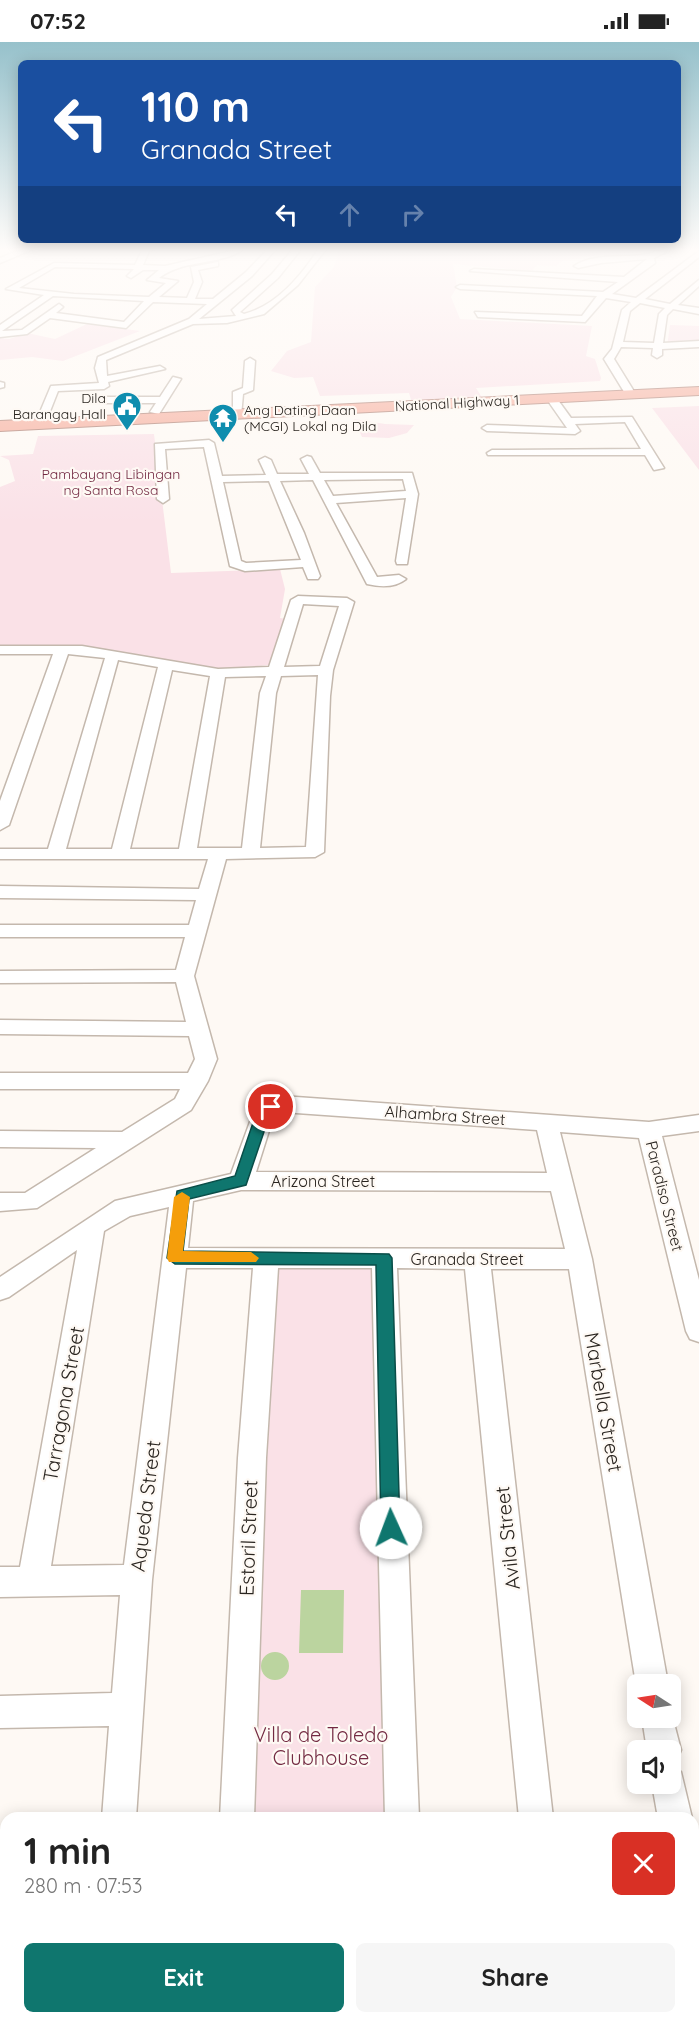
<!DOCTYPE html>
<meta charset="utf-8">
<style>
body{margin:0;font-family:Quicksand,sans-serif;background:#f6f6f6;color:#222;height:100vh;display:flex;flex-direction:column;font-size:22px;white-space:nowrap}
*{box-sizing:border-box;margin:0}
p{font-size:20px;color:#767676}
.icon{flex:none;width:33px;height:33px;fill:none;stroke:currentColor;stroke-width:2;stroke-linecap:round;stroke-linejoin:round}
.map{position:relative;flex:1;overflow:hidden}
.details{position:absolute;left:0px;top:1770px;width:699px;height:212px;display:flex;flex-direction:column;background:#fff;border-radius:18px 18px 0 0;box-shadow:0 3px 15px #0003}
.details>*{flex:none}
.hud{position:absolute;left:18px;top:18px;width:663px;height:183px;border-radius:9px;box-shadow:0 3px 15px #0003;background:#1a4fa0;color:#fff;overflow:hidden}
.needle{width:39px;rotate:282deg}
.fabs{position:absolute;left:627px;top:1632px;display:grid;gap:12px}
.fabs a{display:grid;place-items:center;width:54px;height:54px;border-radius:9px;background:#fff;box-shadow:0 3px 15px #0003;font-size:30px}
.pin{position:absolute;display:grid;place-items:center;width:51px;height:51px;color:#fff;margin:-26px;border:3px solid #fff;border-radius:50%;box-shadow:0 2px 6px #0007}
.me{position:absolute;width:66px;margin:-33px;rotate:358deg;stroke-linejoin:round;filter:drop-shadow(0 0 4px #0008)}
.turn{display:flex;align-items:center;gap:21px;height:126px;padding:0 24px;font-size:27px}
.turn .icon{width:78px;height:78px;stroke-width:2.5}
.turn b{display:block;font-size:42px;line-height:51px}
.lanes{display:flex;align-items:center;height:57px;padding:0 24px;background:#0003;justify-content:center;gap:30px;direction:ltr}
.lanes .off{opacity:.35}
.round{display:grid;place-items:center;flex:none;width:63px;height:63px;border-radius:9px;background:#f6f6f6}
.headline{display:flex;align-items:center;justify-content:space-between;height:102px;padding:0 24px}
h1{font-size:36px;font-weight:700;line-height:45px}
.primary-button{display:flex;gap:12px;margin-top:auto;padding:12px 24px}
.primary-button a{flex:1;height:69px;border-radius:9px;background:#0f766e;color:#fff;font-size:24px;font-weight:700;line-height:69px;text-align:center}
.primary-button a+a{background:#f6f6f6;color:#222}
.status{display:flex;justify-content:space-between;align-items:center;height:42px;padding:0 30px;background:#fff;direction:ltr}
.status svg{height:16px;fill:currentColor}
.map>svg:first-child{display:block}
</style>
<div class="status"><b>07:52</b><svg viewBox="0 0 49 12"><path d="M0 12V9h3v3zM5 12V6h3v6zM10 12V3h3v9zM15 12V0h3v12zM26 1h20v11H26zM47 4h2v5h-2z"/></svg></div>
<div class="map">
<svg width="699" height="1981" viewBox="0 0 699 1981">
<rect width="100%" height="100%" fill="#fef9f4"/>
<path fill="#fae1e7" d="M340 206H646L644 210 599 213 562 219 556 224 537 223 532 229 453 222 457 245 451 255 460 277 592 284 586 314 595 317 601 336 600 339 476 346 483 357 412 361 409 351 320 354 313 335 294 336 271 329 287 309 311 300 315 245 334 225Z
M87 282 140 289 63 319 32 315 0 318V296L9 297 27 291 55 297Z
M670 283 699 284V299L667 305Z
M699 364V428L652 366Z
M354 377 385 382 414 383 407 391 389 396 362 395Z
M154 392 171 531 280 527 285 547 280 576 287 577 270 623 219 627 93 606 0 605V445L15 439 9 418 0 414 33 412 38 394Z
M373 1221 393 1776H246L270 1222Z"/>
<path fill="#bbd49f" d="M301 1548H344L343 1611H299Z
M261 1624a14 14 0 1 1 28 0a14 14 0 1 1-28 0Z"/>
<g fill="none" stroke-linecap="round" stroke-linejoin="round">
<g stroke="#c4b8ad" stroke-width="3">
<path id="minor" d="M25 206H36L0 221V216Z
M143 206H158L149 209 143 223 165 224 245 206C223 224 185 216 159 236L178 239 159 255 187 256 194 240 191 225 218 220V224L198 228 202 240 195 257H213L246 230 269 206H277L252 234 199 277 236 274 232 268 272 232 294 206H302L278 236 240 270 244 272C276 264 302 233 319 206H327L298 243 264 272 227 281 193 282 106 318 107 334 160 324 165 327 108 340 109 344 104 347 58 349 45 382 36 384 35 382 51 344 99 341 95 326 98 315 189 277 207 262 153 260 126 286 50 276 27 292 0 295V283L44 253 6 247 54 221 135 223ZM55 225 134 227 127 234 131 236 143 228H159L147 238 166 241 149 255 74 252 19 246ZM53 254 144 259 124 280 56 271 63 265 59 262 22 288 2 289Z
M664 206H674L654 216 655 221 612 252 636 256 699 209V215L645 257 670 262 699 238V244L678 263 699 266V272L673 267 667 273 663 301 699 299V305L662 307V313L657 316 652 313 653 306 621 305 614 317 635 351 630 354 626 353 604 317 612 307 622 268 631 260 606 256 585 280 478 275 475 270 582 274 597 254 460 247 456 245 460 243 603 250 618 240 470 229 474 227 624 235 647 217 601 221 578 226 574 224C600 207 637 221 664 206ZM640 261 665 266 659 272 654 301 623 300 630 269Z
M250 316 255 319 253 348 243 352 241 374H233V350L243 346 245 319Z
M173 335 181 337 159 372 150 370 156 361H100L95 358 100 355H160Z
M0 340 4 341V345L0 346Z
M551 353 555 354 571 376 632 375 664 426 654 428 645 413H488L487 411 492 408 641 407 625 380 575 382 580 389 575 392 487 389 482 386 487 383 567 386 546 356Z
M209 398 214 401 222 434 266 433 259 418 265 415 271 418 277 432H309L301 417 307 414 311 415 320 431H412L418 452 407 522H397L396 519 406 456 336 461 377 535 399 533 406 537C395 546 380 545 367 542L313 438 280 439 304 491 320 534 318 537H308L303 525 245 529 230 524 204 405 165 407 169 457 163 461 157 457 155 402ZM403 437 406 449 333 454 324 438ZM269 439 301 518 246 521 241 519 223 440Z
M298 554 347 556 354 560 333 628 330 654 324 810 315 815 226 817 194 934 217 1017 208 1039 191 1068 37 1166 0 1169V1151H25L96 1106 0 1105V1089L122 1090 175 1057 180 1047H0V1031H188L195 1017 189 994 0 992V978L186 980 176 940 0 941V929L176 928 185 895H0V883H189L196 858 0 856V844L199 847 208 817H0V807H48L105 616 68 612 9 783 0 788V759L53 612H0V604H82L218 627 269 625 291 558ZM303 562 339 564 320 624 284 625ZM118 618 158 625 112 807H66ZM172 628 210 634 179 807H130ZM318 633 306 805 260 806 276 651 281 634ZM266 634 260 651 242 806H197L225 635Z
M282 1054 649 1080 699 1073V1089L662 1094 699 1238V1300L690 1297 686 1289 639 1096 560 1090 592 1217 668 1642H638V1646L636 1642 569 1227H491L553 1776H519L465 1227 397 1226 419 1776H385L372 1226H278L266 1416 254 1776H220L238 1416 253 1226H186L152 1538 136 1776H102L109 1684 0 1686V1654L112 1651 120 1553 0 1555V1525H20L77 1208 9 1255 0 1258V1235L115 1159 231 1132 255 1066 263 1059ZM282 1070 537 1088 547 1131 256 1130 273 1076ZM241 1148 551 1149 565 1207 188 1206 193 1159ZM169 1165 124 1523 51 1524 104 1189 130 1174Z
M670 1666 681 1708 676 1720 670 1722V1708H647L642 1676H670Z
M670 1726 681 1730 692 1776H658L652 1742H670Z
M693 1800H699V1836H693Z
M0 1805H6V1841H0Z
M387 1976H425L426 1981H388Z"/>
</g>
<g stroke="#af7f72" stroke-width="2">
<path id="highway" d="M699 345V353L0 389V379Z"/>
</g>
<use href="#minor" fill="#fff" fill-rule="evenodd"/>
<use href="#highway" fill="#f6af9e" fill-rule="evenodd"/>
</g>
<linearGradient id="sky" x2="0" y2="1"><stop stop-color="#96c1cb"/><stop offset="0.43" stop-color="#fffcfa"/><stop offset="1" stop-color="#fffcfa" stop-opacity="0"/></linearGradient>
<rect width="699" height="483" fill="url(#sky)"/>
<path fill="#0f766e" stroke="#0a4d48" stroke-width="1.5" d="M271 1060 278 1065 269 1075 246 1143 189 1157 183 1209 389 1212 392 1216 400 1486 397 1493 391 1496 384 1493 381 1486 376 1223 175 1222 167 1216 177 1149 235 1134 256 1072Z"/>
<path fill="#f59e0b" d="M182 1150 190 1155 183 1209 251 1210 259 1216 256 1220H169L167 1216 174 1155Z"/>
<defs>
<g id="civic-pin" transform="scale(1.5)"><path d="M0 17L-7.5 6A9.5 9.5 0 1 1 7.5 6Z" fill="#0f8dae" stroke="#fef9f4"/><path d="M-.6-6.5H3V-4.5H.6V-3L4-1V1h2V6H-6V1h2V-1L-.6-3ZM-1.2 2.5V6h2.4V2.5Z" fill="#fff"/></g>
<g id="temple-pin" transform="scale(1.5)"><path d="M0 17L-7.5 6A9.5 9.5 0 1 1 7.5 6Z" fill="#0f8dae" stroke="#fef9f4"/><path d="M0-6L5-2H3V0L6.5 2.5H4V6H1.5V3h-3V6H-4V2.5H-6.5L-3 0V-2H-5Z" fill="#fff"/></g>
</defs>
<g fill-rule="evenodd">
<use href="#civic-pin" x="127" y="364"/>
<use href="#temple-pin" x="223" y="376"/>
</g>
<g text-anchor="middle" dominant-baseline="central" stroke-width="4.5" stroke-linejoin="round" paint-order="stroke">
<g font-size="14" fill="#2a2520" stroke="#fef9f4" text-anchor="end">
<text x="106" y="356">Dila<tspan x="106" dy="16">Barangay Hall</tspan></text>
<text x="244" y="368" text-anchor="start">Ang Dating Daan<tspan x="244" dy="16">(MCGI) Lokal ng Dila</tspan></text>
</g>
<g font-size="14" fill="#2a2520" stroke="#fef9f4">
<text transform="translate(457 361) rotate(-3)">National Highway 1</text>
</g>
<g font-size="14" fill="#732a42" stroke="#fef9f4">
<text x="111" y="432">Pambayang Libingan<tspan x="111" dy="16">ng Santa Rosa</tspan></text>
</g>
<g font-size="16" fill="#2a2520" stroke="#fef9f4">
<text transform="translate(445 1073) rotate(4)">Alhambra Street</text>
<text x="323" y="1139">Arizona Street</text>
<text transform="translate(665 1154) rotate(76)">Paradiso Street</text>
<text x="467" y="1217">Granada Street</text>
</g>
<g font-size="20" fill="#2a2520" stroke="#fef9f4">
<text transform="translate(604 1360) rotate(80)">Marbella Street</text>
<text transform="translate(63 1362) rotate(-80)">Tarragona Street</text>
<text transform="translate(145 1464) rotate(-83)">Aqueda Street</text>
<text transform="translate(248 1496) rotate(-88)">Estoril Street</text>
<text transform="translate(507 1496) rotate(-96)">Avila Street</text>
</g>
<g font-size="20" fill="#732a42" stroke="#fef9f4">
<text x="321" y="1692">Villa de Toledo<tspan x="321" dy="23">Clubhouse</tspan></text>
</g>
</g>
</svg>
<div class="fabs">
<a><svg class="needle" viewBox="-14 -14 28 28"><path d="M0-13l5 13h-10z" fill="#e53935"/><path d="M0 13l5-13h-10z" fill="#767676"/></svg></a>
<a><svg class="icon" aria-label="sound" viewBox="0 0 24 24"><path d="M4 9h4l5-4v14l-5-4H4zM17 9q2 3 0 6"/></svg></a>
</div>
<div class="pin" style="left:271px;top:1065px;background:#d93025"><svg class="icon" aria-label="arrive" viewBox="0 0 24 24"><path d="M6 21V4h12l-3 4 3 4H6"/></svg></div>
<svg class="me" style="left:391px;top:1486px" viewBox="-20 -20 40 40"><circle r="19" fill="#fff"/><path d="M0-13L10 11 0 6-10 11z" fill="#0f766e"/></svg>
<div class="hud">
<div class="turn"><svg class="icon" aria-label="left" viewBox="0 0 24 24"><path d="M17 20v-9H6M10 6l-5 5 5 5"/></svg><div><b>110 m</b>Granada Street</div></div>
<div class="lanes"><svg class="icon" aria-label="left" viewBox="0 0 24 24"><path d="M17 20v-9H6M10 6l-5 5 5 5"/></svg><svg class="icon off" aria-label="ahead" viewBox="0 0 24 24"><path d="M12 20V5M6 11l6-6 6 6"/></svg><svg class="icon off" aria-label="right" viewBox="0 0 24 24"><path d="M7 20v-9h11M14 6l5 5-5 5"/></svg></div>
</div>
<section class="details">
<div class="headline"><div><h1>1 min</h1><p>280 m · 07:53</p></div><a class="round" style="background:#d93025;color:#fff"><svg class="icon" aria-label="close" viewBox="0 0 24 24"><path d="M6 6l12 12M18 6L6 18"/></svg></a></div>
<div class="primary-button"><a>Exit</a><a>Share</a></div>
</section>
</div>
